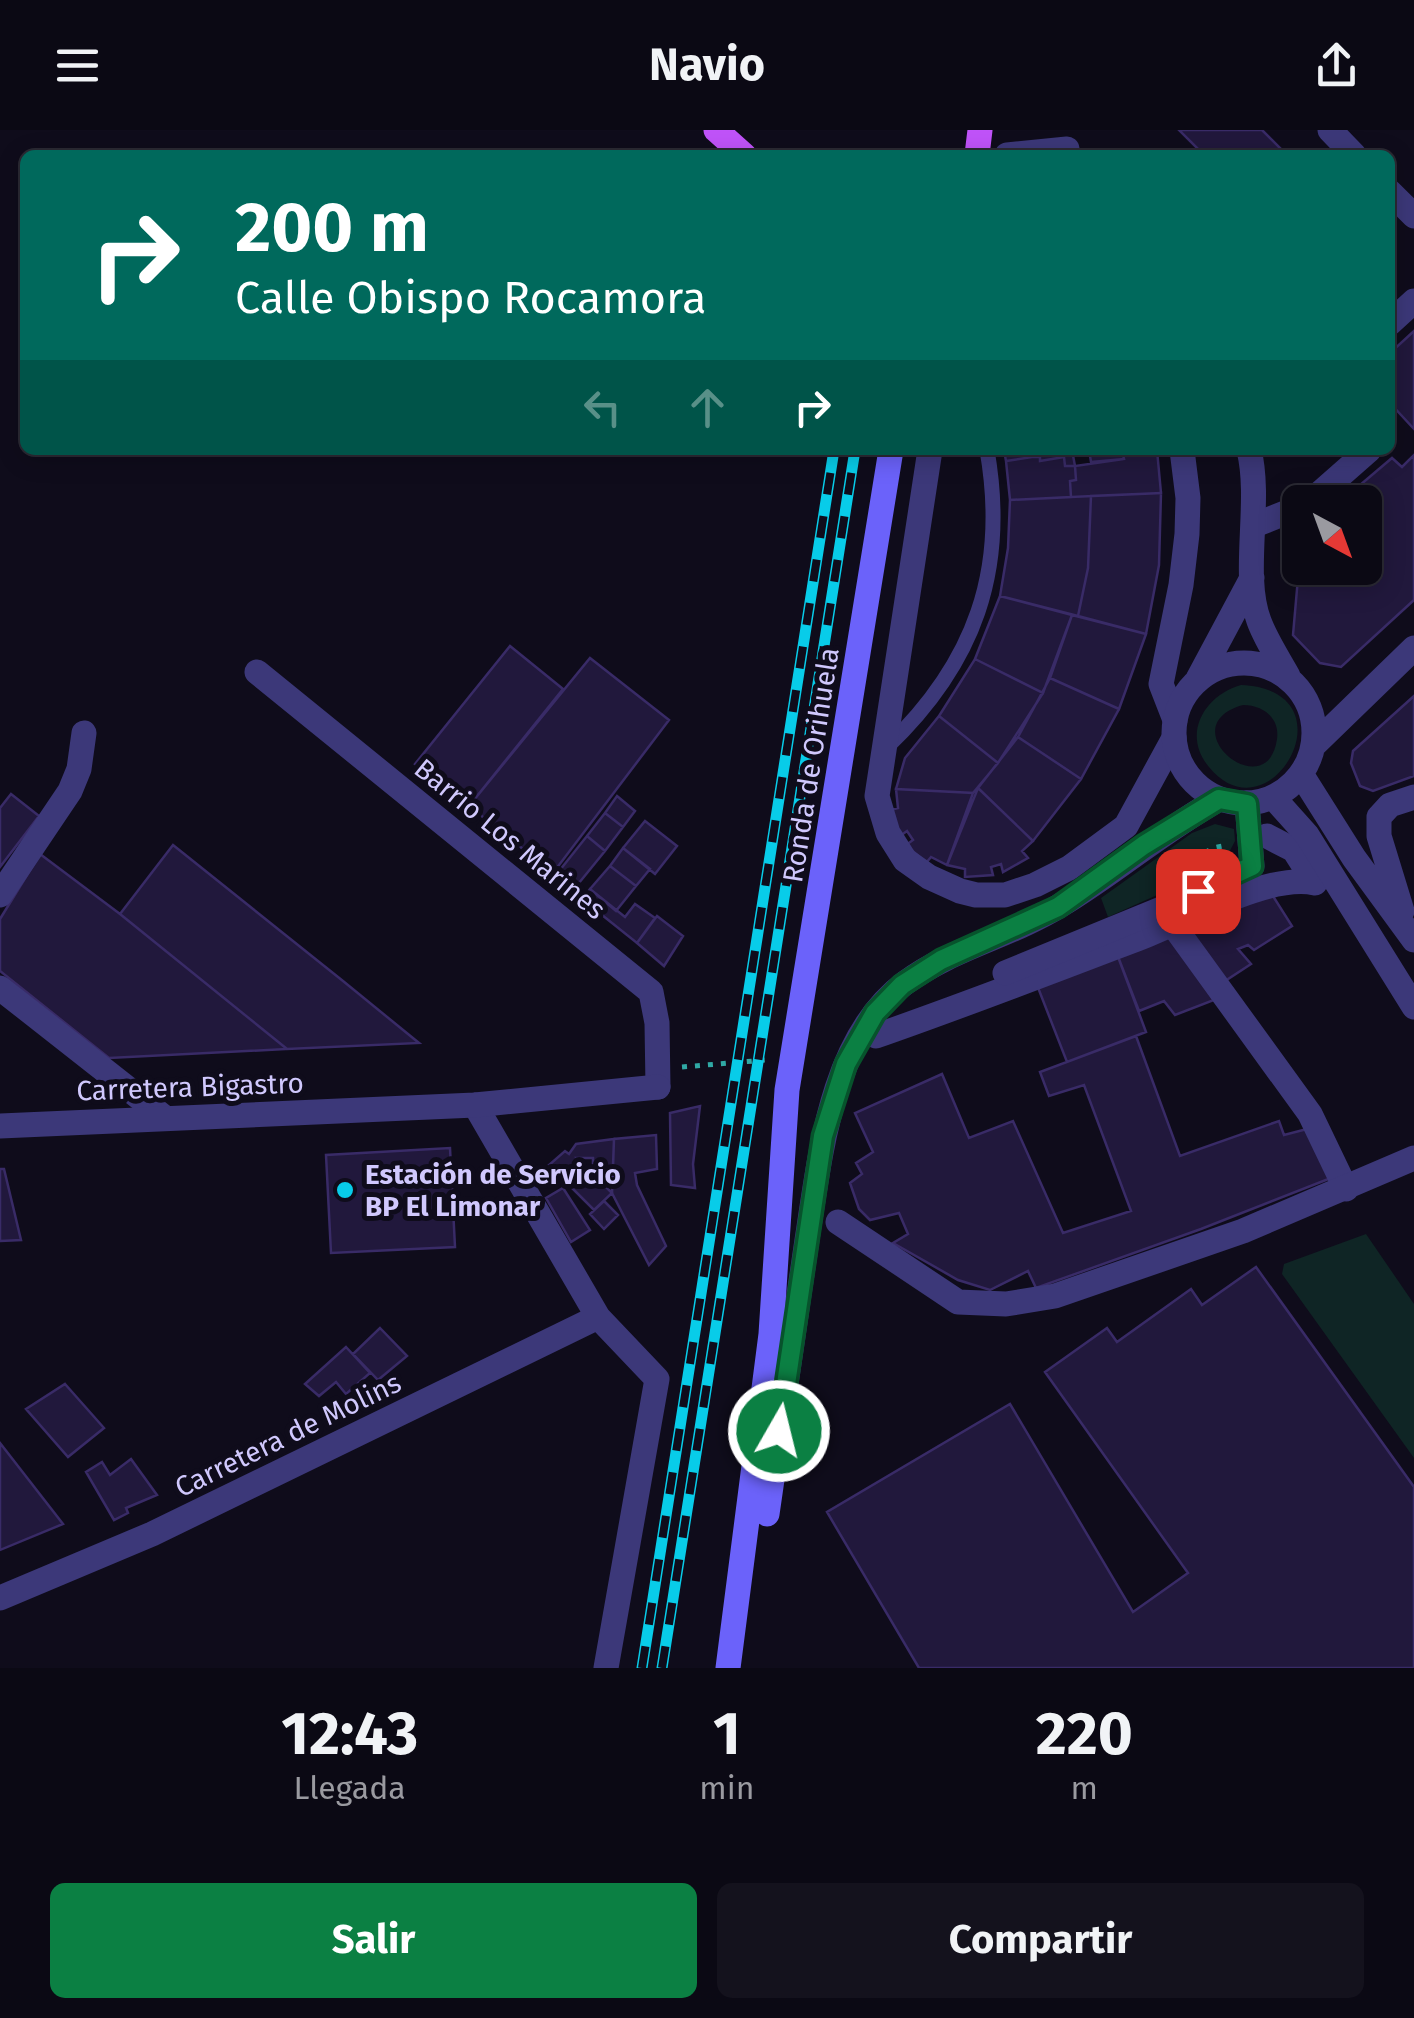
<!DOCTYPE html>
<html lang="es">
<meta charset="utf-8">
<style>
body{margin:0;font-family:"Fira Sans",sans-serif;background:#14121d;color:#f1f3f6;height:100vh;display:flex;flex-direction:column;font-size:38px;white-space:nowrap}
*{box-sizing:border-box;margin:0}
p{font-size:32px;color:#9a9aa0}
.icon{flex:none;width:55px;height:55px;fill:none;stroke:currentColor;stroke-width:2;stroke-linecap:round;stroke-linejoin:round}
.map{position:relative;height:1538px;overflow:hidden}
.side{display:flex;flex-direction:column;background:#0b0914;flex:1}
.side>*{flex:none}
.banner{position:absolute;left:20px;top:20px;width:1375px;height:305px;border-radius:15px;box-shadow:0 5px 25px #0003,0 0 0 2px #2b2a34;background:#00695c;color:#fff;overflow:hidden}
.needle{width:65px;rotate:139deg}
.fabs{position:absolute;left:1282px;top:355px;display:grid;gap:20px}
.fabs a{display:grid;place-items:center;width:100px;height:100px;border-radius:15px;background:#0b0914;box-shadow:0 5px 25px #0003,0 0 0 2px #2b2a34;font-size:50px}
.pin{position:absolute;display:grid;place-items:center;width:85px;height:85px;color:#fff;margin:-42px;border-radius:20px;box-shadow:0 5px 15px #0006}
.me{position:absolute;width:110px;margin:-55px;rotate:8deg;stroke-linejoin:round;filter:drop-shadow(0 0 8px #0008)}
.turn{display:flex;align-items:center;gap:35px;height:210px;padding:0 50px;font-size:45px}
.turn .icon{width:130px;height:130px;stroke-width:2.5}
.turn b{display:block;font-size:70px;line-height:85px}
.lanes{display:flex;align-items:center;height:95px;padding:0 50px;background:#0003;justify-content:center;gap:50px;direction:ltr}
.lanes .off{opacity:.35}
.eta{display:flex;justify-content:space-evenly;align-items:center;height:170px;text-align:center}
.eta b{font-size:60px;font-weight:700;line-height:70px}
.button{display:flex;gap:20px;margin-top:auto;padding:20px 50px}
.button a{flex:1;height:115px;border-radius:15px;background:#0b8043;color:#fff;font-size:40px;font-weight:700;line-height:115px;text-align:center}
.button a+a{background:#14121d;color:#f1f3f6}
header{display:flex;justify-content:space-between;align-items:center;height:130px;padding:0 50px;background:#0b0914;font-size:45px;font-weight:700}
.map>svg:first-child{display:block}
</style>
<header><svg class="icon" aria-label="menu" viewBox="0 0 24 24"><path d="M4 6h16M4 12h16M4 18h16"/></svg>Navio<svg class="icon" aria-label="share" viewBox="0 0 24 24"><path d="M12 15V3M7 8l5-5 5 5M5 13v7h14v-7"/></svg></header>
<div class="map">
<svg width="1414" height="1538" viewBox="0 0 1414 1538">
<rect width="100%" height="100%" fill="#0f0c1b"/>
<path fill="#0f2525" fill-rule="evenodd" d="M1241 555C1356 560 1270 712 1209 637 1181 604 1205 565 1241 555ZM1243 575C1263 575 1280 588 1277 609 1267 679 1168 596 1243 575Z
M1215 694 1234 699 1235 711 1222 736 1108 787 1101 768 1192 703Z
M1366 1104 1414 1174V1328L1282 1144 1284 1134Z"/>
<path fill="#21183c" stroke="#392b67" stroke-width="2.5" d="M1179 0H1262L1287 25H1204Z
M1414 201V299L1390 273V223Z
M1004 320H1072L1075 336H1065L1064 327 1040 331V327H1032L1006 331Z
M1089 320H1147L1123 325 1124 329 1091 332Z
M1157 320 1161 363 1071 367 1070 351 1076 350 1075 336 1124 329 1123 325 1130 322Z
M1414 325V470L1341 537 1320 533 1293 505 1300 425V438H1365V372H1340L1392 328 1402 337Z
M1032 327H1040V331L1064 327 1065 336H1075L1076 350 1070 351 1071 367 1010 370 1006 331Z
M1161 363 1159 435 1146 504 1078 486 1088 438 1091 366Z
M1091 366 1088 438 1078 486 1000 466 1008 418 1010 370Z
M1000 466 1072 485 1043 563 975 529Z
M1072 485 1146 504 1119 579 1050 548Z
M510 516 563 559 469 676 415 634Z
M590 528 669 590 553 743 469 676Z
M975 529 1043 563 998 633 939 586Z
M1050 548 1119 579 1081 649 1018 607Z
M1414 566V646L1373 661 1360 656 1351 633 1353 621Z
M939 586 998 633 973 663 896 659 905 628Z
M1018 607 1081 649 1033 711 978 658Z
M978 658 1033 711 1022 721 1028 728 1003 742 1001 734 991 737 993 745 965 747V739L947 735Z
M896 659 973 663 947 735 931 727 926 733 906 715 913 710 907 701 900 706 890 680 898 678Z
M11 664 39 686 0 737V678Z
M617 666 635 681 623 697 605 683Z
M605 683 623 697 605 721 587 706Z
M645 691 677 716 655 744 623 718Z
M587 706 605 721 574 759 556 745Z
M173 715 343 851 419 913 287 919 120 784Z
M623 718 650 739 636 756 610 736Z
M40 724 120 784 287 919 109 928 0 841V789Z
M610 736 636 756 616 781 590 759Z
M590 759 625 787 635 774 655 788 637 813 582 769Z
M1271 763 1292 796 1254 820 1248 815 1238 819 1251 834 1225 851 1185 797Z
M657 786 683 806 664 836 637 813Z
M1168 805 1214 870 1175 885 1164 871 1139 881 1117 824Z
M1117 824 1146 902 1067 932 1037 855Z
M1136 906 1180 1026 1279 991 1284 1005 1307 999 1331 1048 1201 1099 1036 1158 1028 1141 990 1160 958 1150 893 1113 908 1104 899 1083 870 1090 859 1079 850 1053 862 1044 856 1033 873 1022 855 983 942 944 969 1008 1013 991 1063 1103 1131 1081 1084 955 1049 966 1040 942Z
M700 976 693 1034 695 1058 671 1055 670 983Z
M656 1005 657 1039 635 1043 637 1055 666 1116 649 1135 612 1063 614 1009Z
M614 1009 613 1038 593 1039V1028H577L612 1063 594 1080 549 1035 565 1021 569 1024 576 1014Z
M450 1018 455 1117 331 1123 326 1025Z
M0 1039H4L21 1110 0 1111Z
M563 1058 590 1100 571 1112 546 1068Z
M604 1071 618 1085 604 1099 590 1084Z
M1256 1137 1414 1357V1538H919L827 1382 1010 1274 1133 1482 1188 1443 1045 1242 1107 1198 1117 1212 1191 1159 1202 1175Z
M380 1198 407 1226 378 1250 353 1224Z
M346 1217 370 1243 346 1264 336 1252 319 1266 305 1254Z
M65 1254 104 1298 68 1327 26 1279Z
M0 1313 63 1394 0 1420Z
M131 1329 157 1365 126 1378 128 1383 114 1390 86 1342 102 1332 110 1345Z"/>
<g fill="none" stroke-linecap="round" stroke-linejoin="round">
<path stroke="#30a9a5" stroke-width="5" stroke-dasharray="5 8" stroke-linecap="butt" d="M1171 742 1213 718 1223 716
M682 937 766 930"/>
<path stroke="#3c3879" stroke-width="15" d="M887 617C975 533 1008 440 987 320"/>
<path stroke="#3c3879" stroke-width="25" d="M1267 706 1294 720 1315 753
M1173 795 1310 984 1346 1059
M876 906C965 875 1053 841 1142 807 1187 790 1268 743 1315 753"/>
<path stroke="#3c3879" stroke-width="25" d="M1330 0 1354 25
M1390 62 1414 86
M1390 193 1414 171
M930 320 877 666 888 703 905 730 929 747 960 761 976 765H1005L1035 755 1069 738 1126 696 1174 608
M1310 372 1369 320
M1255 395 1300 377
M257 542 651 862 657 893 658 957
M1175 590 1161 554 1181 455 1187 404 1188 368 1182 320
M0 765 70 661 79 639 84 603
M1005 843 1166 777 1252 736 1247 673
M0 858 164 987
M475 975 598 1187 657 1249 606 1538
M838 1092 958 1172 1006 1174 1055 1166 1243 1101 1414 1028
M0 1468 152 1404 598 1187"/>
<path stroke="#3c3879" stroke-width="25" d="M1007 25 1067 19
M1249 320C1262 373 1241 444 1259 491 1266 510 1278 528 1288 546
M1174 603a70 70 0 1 1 140 0a70 70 0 1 1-140 0Z
M1198 549 1252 448
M1314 615 1414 518
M1301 644 1354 728 1414 810
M1273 667 1307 705 1414 877
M1402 781 1379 706V687L1390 675 1414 667
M0 996 475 975 658 957
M785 1261C792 1211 800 1161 807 1110 820 1027 831 908 905 853 952 818 1011 806 1061 775 1116 742 1162 701 1219 669"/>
<path stroke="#6b62fa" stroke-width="25" d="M767 1384 779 1301 784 1240
M728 1538 771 1204 787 960 891 320"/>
<path stroke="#c053f9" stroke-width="25" d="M716 0 744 25
M977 25 980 0"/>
<g stroke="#08cce9" stroke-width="11">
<path id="rail" d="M642 1538 834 320
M662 1538 855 320"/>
</g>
<use href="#rail" stroke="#0f0c1b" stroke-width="8" stroke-dasharray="22" stroke-linecap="butt"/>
</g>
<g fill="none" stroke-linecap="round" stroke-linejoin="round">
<g stroke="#07532c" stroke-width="25">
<path id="route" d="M779 1301 823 1006 846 934 875 883 902 855 941 830 1058 777 1144 715 1219 669 1247 674 1252 736 1198 761"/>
</g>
<use href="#route" stroke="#0b8043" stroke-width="18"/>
</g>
<circle fill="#08cce9" stroke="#0f0c1b" stroke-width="4" cx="345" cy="1060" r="10"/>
<g text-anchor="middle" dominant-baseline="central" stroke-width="10" stroke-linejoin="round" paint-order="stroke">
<g font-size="28" fill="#d0c8fd" stroke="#0f0c1b">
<text transform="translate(811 635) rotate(-81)">Ronda de Orihuela</text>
<text transform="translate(510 709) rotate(39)">Barrio Los Marines</text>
<text transform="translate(190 957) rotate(-2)">Carretera Bigastro</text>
<text transform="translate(288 1305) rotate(-26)">Carretera de Molins</text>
</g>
<g font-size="28" font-weight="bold" fill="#d0c8fd" stroke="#0f0c1b" text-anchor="start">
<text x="365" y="1044">Estación de Servicio<tspan x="365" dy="32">BP El Limonar</tspan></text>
</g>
</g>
</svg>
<div class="fabs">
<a><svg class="needle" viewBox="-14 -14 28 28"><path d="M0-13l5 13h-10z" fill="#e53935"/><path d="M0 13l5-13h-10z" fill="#9a9aa0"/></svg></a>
</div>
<div class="pin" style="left:1198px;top:761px;background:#d93025"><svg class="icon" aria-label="arrive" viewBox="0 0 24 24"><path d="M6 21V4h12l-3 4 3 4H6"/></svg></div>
<svg class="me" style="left:779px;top:1301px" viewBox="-20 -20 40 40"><circle r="17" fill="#0b8043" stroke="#fff" stroke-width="3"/><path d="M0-11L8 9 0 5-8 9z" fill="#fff"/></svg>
<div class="banner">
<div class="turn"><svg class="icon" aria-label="right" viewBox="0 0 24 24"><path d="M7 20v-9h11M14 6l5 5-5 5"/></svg><div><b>200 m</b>Calle Obispo Rocamora</div></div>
<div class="lanes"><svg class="icon off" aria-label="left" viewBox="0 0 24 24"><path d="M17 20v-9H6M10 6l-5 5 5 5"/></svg><svg class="icon off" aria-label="ahead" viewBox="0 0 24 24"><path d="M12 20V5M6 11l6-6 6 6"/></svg><svg class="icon" aria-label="right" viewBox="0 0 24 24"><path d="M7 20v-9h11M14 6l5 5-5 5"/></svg></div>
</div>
</div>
<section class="side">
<div class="eta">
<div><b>12:43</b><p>Llegada</p></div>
<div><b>1</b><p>min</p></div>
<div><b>220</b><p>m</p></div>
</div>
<div class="button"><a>Salir</a><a>Compartir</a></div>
</section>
